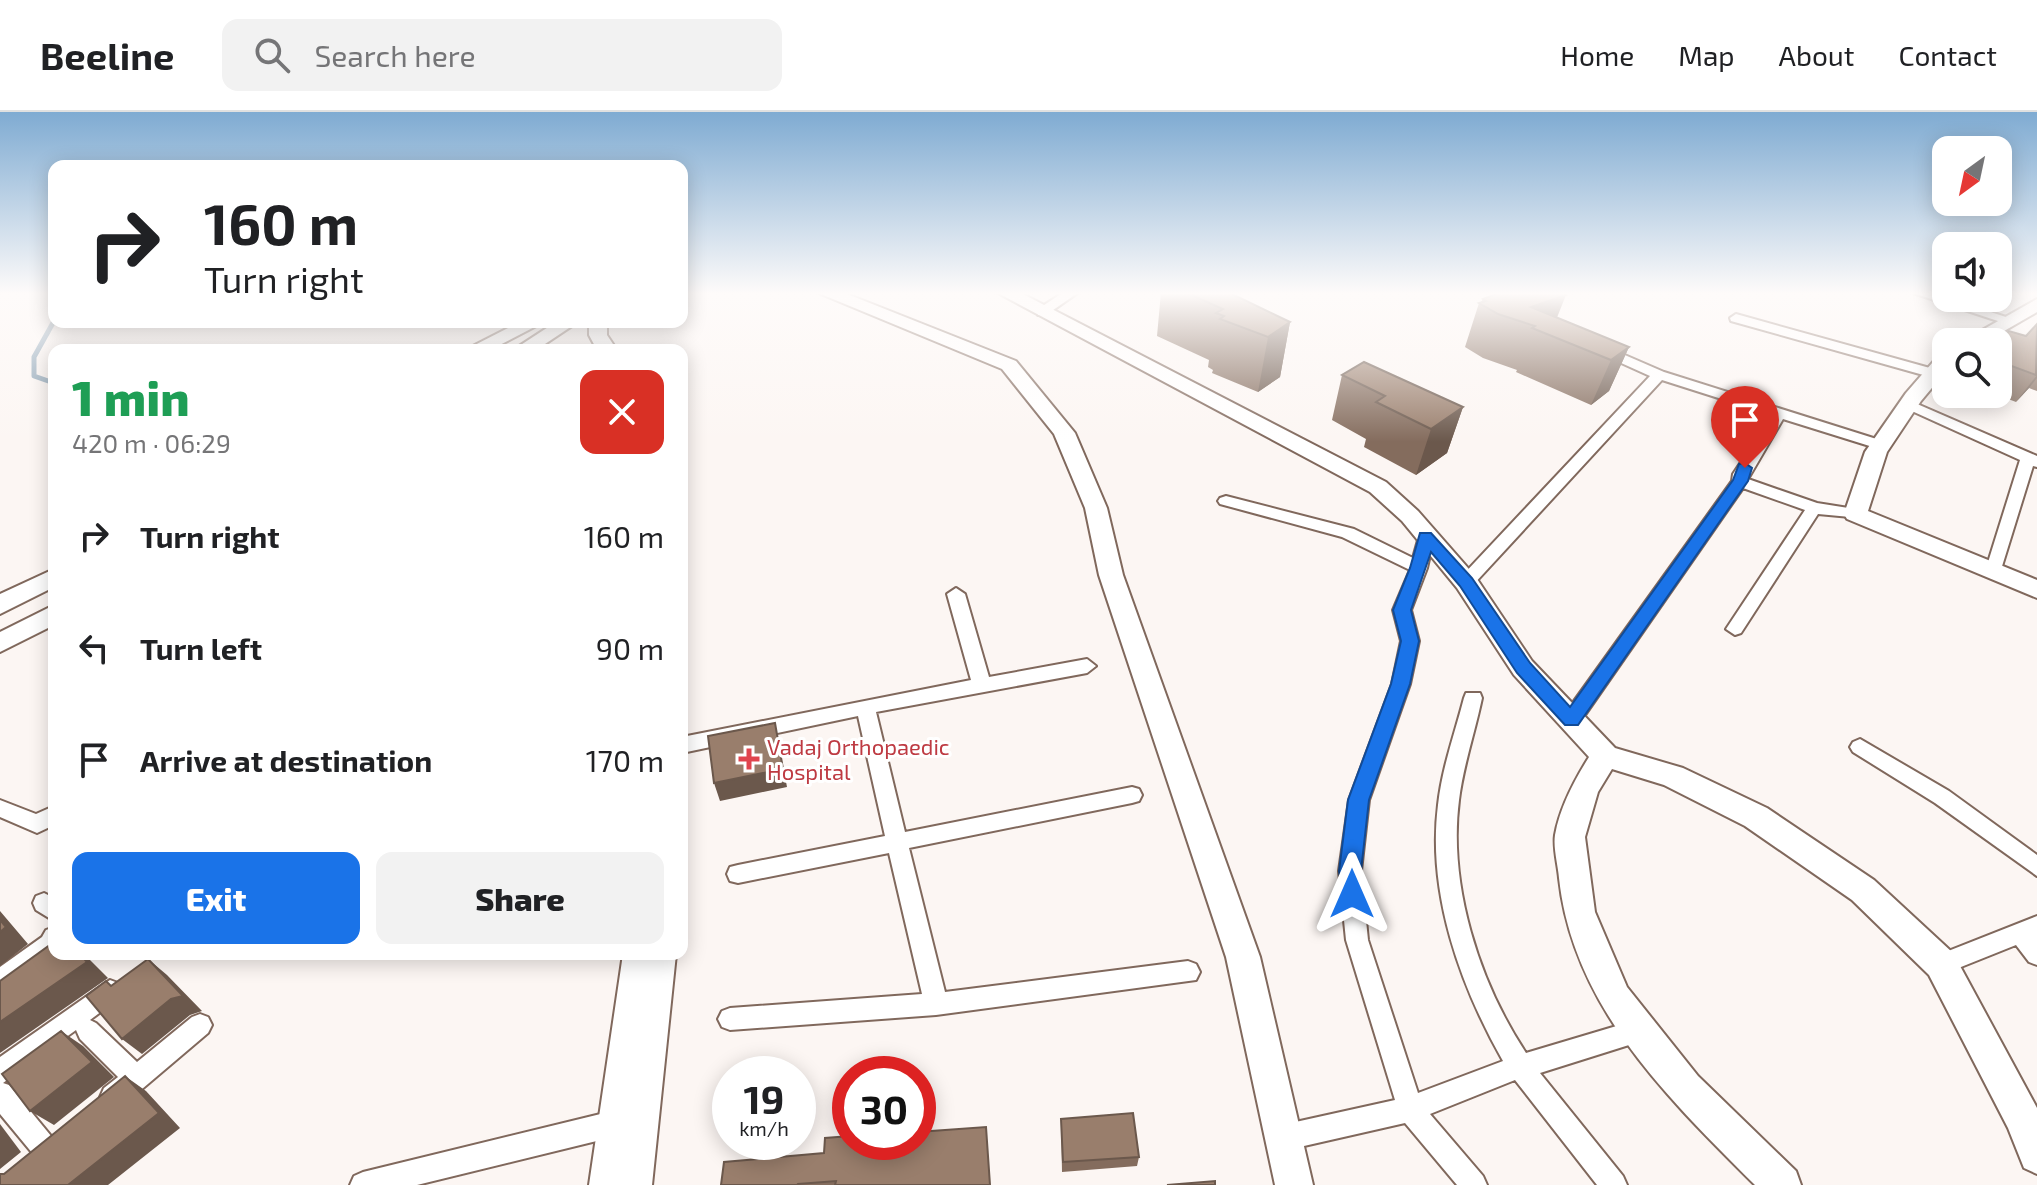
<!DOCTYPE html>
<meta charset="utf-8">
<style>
body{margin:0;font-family:"Exo 2",sans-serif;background:#f2f2f2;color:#202124;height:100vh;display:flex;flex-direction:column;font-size:30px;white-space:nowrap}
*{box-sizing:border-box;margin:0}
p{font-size:26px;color:#757577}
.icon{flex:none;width:44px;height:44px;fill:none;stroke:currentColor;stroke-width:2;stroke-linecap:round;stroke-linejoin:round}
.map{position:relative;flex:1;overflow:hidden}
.drawer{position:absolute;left:48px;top:232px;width:640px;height:616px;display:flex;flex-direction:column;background:#fff;border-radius:16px;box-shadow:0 4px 20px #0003}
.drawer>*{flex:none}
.banner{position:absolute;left:48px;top:48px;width:640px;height:168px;border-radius:16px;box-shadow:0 4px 20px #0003;background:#fff;color:#202124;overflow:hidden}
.needle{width:52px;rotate:213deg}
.fabs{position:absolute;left:1932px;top:24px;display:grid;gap:16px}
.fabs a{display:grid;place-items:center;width:80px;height:80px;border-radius:16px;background:#fff;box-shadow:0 4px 20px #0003;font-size:40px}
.speed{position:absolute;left:712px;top:944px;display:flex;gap:16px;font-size:40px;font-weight:700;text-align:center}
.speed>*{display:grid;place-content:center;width:104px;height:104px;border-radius:50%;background:#fff;box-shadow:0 4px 20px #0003;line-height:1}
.speed small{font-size:20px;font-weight:400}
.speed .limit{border:12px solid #d22;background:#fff;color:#111}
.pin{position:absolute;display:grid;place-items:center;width:68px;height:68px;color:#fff;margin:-82px -34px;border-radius:50% 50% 50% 0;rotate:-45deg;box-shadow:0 0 8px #0007}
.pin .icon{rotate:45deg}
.me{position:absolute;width:88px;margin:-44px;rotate:0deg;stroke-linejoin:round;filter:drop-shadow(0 0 6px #0008)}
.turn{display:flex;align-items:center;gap:28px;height:168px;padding:0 24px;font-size:36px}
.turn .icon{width:104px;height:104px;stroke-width:2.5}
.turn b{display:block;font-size:56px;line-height:68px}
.round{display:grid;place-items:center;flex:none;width:84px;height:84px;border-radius:16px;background:#f2f2f2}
.headline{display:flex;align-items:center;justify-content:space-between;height:136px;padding:0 24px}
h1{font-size:48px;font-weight:800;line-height:60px;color:#1e9e55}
.button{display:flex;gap:16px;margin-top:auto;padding:16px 24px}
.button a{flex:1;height:92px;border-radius:16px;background:#1a73e8;color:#fff;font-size:32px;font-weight:800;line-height:92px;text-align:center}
.button a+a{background:#f2f2f2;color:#202124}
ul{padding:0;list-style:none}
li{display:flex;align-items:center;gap:24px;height:112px;padding:0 24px}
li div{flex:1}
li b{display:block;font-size:30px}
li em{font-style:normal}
header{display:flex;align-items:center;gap:48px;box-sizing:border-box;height:112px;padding:0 40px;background:#fff;border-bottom:2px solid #e0e0e0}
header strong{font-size:38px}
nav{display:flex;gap:44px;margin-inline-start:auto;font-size:28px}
.search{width:560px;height:72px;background:#f2f2f2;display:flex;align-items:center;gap:20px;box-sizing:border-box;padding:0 28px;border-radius:16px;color:#757577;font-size:30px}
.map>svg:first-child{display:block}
</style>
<header>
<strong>Beeline</strong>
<div class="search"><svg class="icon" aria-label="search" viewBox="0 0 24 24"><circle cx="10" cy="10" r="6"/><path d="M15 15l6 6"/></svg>Search here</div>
<nav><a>Home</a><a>Map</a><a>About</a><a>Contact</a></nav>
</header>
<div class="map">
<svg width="2037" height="1073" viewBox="0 0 2037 1073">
<rect width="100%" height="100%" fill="#fcf6f3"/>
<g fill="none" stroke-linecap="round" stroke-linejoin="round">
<path stroke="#829db2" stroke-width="5" d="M54 209 34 245V264L54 271"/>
<g stroke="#80685c" stroke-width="4">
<path id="street" d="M1064 180H1079L1046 203H1038V197Z
M1910 180H1930L2015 208 2004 211Z
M1736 202 1937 258 1939 261 1932 265 1927 264 1731 209 1730 206Z
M1604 234 1664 260 1886 330 1888 333 1886 336H1876L1783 307 1748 367 1817 391 1861 398 1863 402 1861 406 1818 402 1741 521 1735 523 1726 517 1805 398 1743 376 1578 613H1564L1561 608 1564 603 1732 369 1733 362 1772 303 1662 268 1472 474H1460L1458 470 1460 466 1650 264 1599 241V235Z
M1908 288 2037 344V355L2033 354 1999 464 1993 466 1985 460 2020 348 1903 295 1901 292Z
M1226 384 1354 417 1413 446 1420 421 1426 420 1434 425 1427 456 1411 498 1419 529 1410 572 1369 688 1361 759 1368 828 1418 981 1503 949C1460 873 1427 781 1438 693 1442 656 1455 621 1464 586L1466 581H1480L1482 586C1475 620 1463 654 1459 688 1448 773 1479 870 1526 941L1640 907 1648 911 1652 919 1648 927 1540 961 1623 1064 1627 1073H1597L1515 968 1430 1002 1483 1064 1487 1073H1457L1405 1011 1282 1039 1273 1035 1269 1026 1273 1017 1282 1013 1395 988 1346 828 1339 759 1349 688 1392 572 1401 529 1393 498 1410 458 1342 425 1220 392 1218 389 1220 386Z
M956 476 965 482 989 565 1087 547 1096 554 1087 561 876 600 905 720 1132 675 1139 677 1142 683 1139 689 1132 691 909 736 945 880 1188 849 1196 852 1200 860 1196 868 936 903 730 918 722 915 718 907 722 899 730 896 922 882 889 741 738 771 730 769 727 762 730 755 738 753 885 724 858 604 682 641V625L971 568 947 482Z
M1860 627 1949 679 2037 743V764L1935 691 1853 640 1850 635 1853 630Z
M0 688 36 702 54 694V713L37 721 0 705Z
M44 781 54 786V809L36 798 33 791 36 784Z
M2037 804V853L2029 850 2016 833 1941 863 1933 859 1930 852 1933 845Z
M54 815V842L0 880V855L42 825 46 818Z
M110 868 118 871 122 879 118 887 90 908 96 911 137 950 192 905 200 902 208 905 212 913 208 921 122 994 113 998 104 994 100 985 104 976 118 965 80 927 76 918 3 971 9 973 56 1030 60 1039 56 1048 47 1052 38 1048 0 1002V945Z
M617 998 626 1002 630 1011 626 1020 617 1024 417 1073H350L354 1064 363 1060Z"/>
</g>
<g stroke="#80685c" stroke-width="4">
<path id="secondary" d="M816 180H842L1016 249 1075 321 1107 396 1123 463 1260 845 1313 1073H1275L1226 845 1099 463 1085 396 1054 322 1002 257Z
M996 180H1019L1386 370 1418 399 1475 464 1532 549 1615 636 1683 656 1767 696 1874 768 1953 841 2037 996V1062L2024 1056 2008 1016 1929 863 1852 788 1745 714 1664 673 1612 657 1598 680 1585 725 1595 800 1627 875 1698 964 1796 1059 1801 1073H1755C1668 986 1573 895 1559 766 1558 753 1553 736 1555 723 1560 695 1574 669 1589 645L1514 563 1457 476 1402 409 1370 380Z
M2037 187V200L1985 230H1961Z
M520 210H544L490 238H465Z
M556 210H578L536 238H513Z
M589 210H607V223L617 238H597L589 223Z
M1946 241V259L1921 289 1887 340 1868 399 2037 468V486L1847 407 1844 402 1865 340 1906 281 1939 243Z
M54 457V475L0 502V482Z
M54 493V513L0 540V520Z
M623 842H676L652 1073H589Z"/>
</g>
<use href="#street" fill="#fff" fill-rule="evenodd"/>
<use href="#secondary" fill="#fff" fill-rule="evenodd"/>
</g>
<path fill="#846c5d" d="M1161 180H1230V182L1290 210 1280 265 1258 280 1212 261 1213 258 1208 255 1209 248 1157 224Z
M1483 187 1557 206 1629 235 1609 279 1591 293 1516 260 1517 258 1483 246 1465 235 1479 191 1481 190Z
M2037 212V279L2029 276 2016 290 1995 282H1998V230L2026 224Z
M1342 263 1463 295 1447 341 1416 363 1364 335 1366 327 1332 308Z
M1061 1007 1139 1045 1137 1054 1062 1060Z
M724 1050 990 1073H721Z"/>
<path fill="#6b584c" d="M1566 183 1550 223 1531 195Z
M1290 210 1280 265 1258 280 1268 225Z
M1629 235 1609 279 1591 293 1611 248Z
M2037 263V266L2029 276 2016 290Z
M1463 295 1447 341 1416 363 1431 317Z
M775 611 787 675 720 689 714 671Z
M0 799 28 832 0 854Z
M80 842H84L108 866 0 941V910Z
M148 847 167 863 202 899 190 903 142 942 122 927Z
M61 919 83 934 114 965 54 1013 30 999Z
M125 964 146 979 180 1016 108 1073H68Z
M0 1012 21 1040 0 1057Z"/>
<path fill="#997e6c" stroke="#6b584c" stroke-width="2" d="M1185 180H1228L1290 210 1268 225 1220 207 1224 204 1216 201 1223 197Z
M1501 180H1562L1566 183 1531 195 1629 235 1611 248 1532 216 1535 214 1498 202 1479 191 1486 189 1483 187Z
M2037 212 2036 263 1998 249 1997 230 2009 219 2026 224Z
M1364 250 1463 295 1431 317 1376 290 1385 284 1342 263Z
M775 611 783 657 714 671 708 624Z
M0 808 6 815 0 820Z
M54 830V842H80L87 850 0 910V869Z
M148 847 183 884 171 887 122 927 86 884 106 869 111 874Z
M61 919 92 950 30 999 2 962Z
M125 964 159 1001 68 1073H0V1062H4Z
M1133 1001 1139 1045 1063 1050 1061 1007Z
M986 1015 990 1073H835L836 1069 798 1072 797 1073H721L724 1050 824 1041 825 1026 850 1024V1030H918V1020Z
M1215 1069V1073H1167Z"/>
<linearGradient id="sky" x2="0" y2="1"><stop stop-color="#7fabd2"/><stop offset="0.55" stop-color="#fefbfa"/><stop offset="1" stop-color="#fefbfa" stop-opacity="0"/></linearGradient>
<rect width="2037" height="330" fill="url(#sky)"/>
<path fill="#1a73e8" stroke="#114b97" stroke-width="2" d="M1745 351 1752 356 1748 369 1578 613H1565L1517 561 1460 474 1431 440 1411 498 1419 529 1410 572 1369 688 1361 759 1363 782 1360 789 1352 792 1344 789 1339 759 1348 688 1391 572 1401 529 1393 498 1410 456 1420 421H1431L1472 466 1530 551 1570 595 1733 368 1739 352Z"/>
<path fill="#e0444e" stroke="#fff" stroke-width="3" d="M745 635h8v8h8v8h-8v8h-8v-8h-8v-8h8z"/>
<g text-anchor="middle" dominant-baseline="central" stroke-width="6" stroke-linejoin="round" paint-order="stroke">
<g font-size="22" fill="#be3a42" stroke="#fff" text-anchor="start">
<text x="767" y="634">Vadaj Orthopaedic<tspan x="767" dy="25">Hospital</tspan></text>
</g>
</g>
</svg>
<div class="fabs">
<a><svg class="needle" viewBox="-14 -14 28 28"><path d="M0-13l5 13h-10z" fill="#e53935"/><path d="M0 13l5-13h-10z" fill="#757577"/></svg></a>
<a><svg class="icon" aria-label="sound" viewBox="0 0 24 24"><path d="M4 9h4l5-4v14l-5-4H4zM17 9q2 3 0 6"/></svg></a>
<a><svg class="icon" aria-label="search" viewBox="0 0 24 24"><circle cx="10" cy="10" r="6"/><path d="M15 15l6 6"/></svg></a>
</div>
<div class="speed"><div>19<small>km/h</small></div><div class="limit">30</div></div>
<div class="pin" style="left:1745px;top:356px;background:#d93025"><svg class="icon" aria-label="arrive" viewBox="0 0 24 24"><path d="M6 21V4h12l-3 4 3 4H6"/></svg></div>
<svg class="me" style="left:1352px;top:782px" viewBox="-20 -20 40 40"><path d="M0-17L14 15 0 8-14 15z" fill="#1a73e8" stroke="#fff" stroke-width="4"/></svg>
<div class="banner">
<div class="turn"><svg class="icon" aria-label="right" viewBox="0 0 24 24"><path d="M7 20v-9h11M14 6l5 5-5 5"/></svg><div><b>160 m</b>Turn right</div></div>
</div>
<section class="drawer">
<div class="headline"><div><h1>1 min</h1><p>420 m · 06:29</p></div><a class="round" style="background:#d93025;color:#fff"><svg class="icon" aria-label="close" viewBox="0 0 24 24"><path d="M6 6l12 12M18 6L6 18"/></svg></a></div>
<ul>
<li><svg class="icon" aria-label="right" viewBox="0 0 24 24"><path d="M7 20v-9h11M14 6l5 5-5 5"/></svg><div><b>Turn right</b></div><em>160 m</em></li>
<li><svg class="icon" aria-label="left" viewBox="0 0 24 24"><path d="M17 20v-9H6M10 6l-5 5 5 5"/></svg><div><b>Turn left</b></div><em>90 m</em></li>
<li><svg class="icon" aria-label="arrive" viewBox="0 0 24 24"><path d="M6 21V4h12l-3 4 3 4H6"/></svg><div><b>Arrive at destination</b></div><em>170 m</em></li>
</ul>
<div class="button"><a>Exit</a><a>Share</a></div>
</section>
</div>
